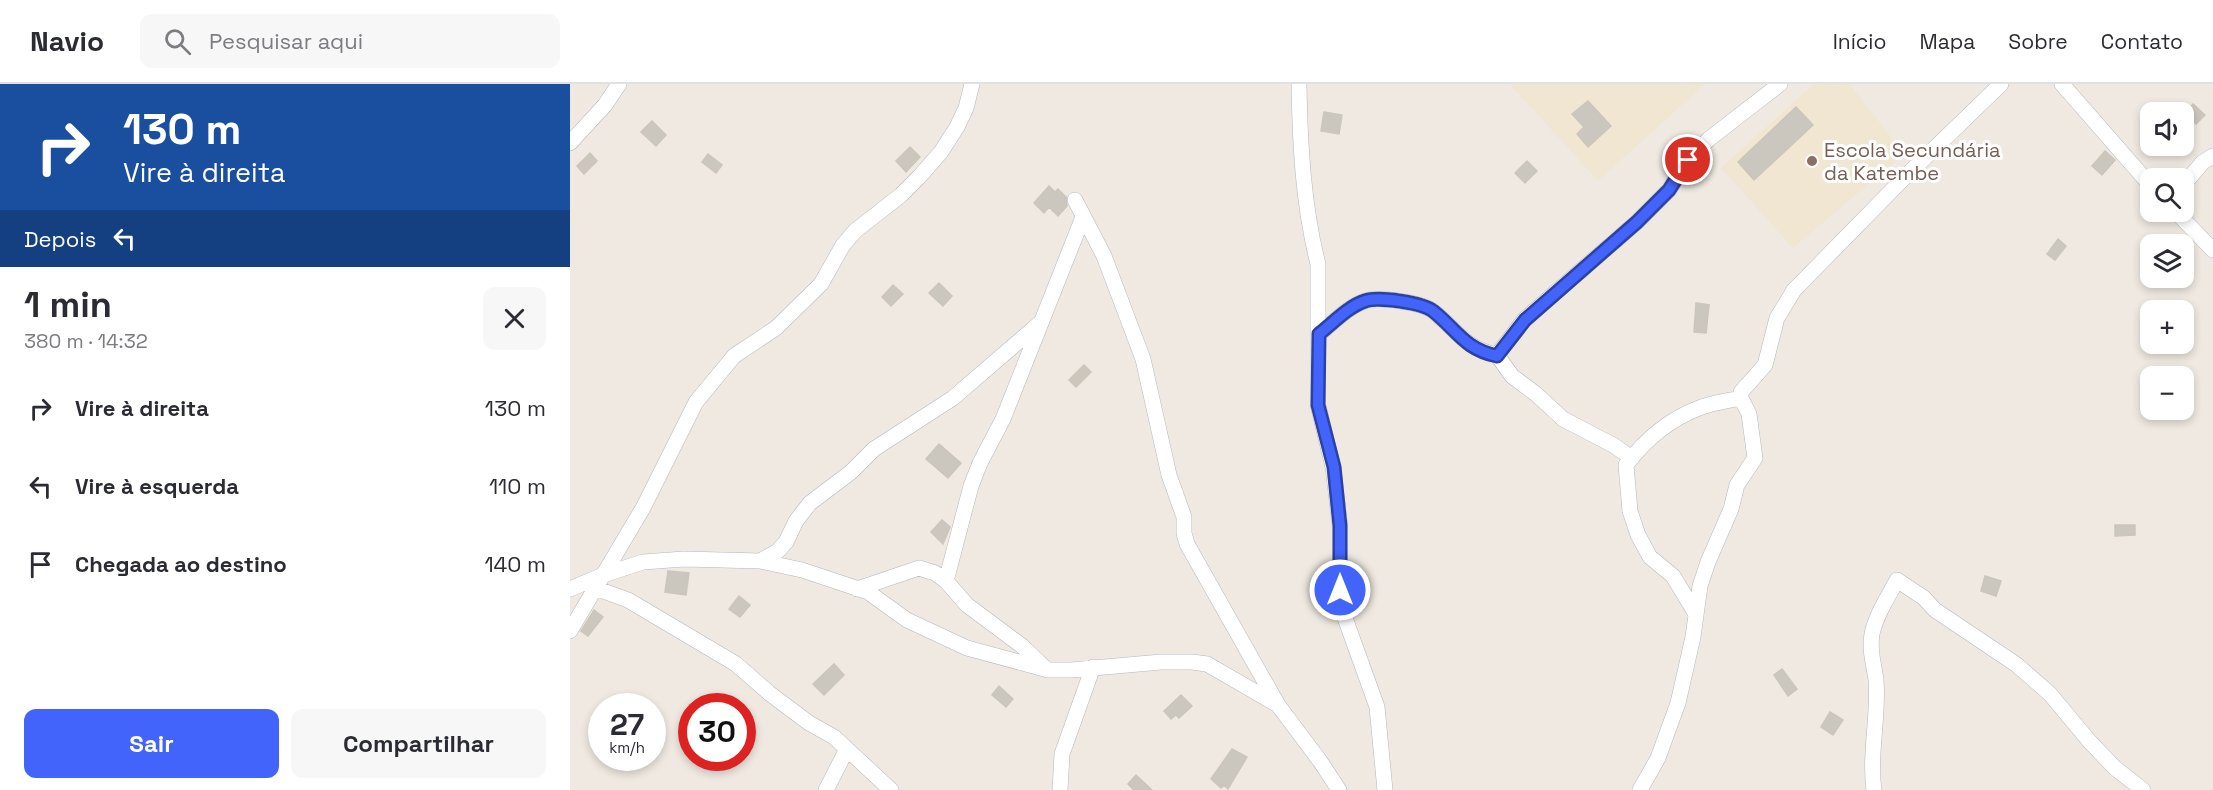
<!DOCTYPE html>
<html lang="pt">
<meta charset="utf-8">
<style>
body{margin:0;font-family:"Space Grotesk",sans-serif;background:#f7f7f7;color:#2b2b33;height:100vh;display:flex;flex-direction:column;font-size:22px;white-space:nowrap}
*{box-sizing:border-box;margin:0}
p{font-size:20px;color:#7c7c81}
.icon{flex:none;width:33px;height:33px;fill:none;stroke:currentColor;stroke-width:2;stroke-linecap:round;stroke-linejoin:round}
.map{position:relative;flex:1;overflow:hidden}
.details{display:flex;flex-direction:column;background:#fff;width:570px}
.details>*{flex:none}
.banner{background:#1a4fa0;color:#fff;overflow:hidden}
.buttons{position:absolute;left:1570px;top:18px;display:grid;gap:12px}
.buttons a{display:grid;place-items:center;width:54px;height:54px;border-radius:12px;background:#fff;box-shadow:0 3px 9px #0003;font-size:30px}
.speed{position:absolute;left:18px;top:609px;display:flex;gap:12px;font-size:30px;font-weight:700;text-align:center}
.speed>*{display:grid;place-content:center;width:78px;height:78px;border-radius:50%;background:#fff;box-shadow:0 3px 9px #0003;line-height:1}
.speed small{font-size:15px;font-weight:400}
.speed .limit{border:9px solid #d22;background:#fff;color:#111}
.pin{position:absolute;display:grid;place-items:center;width:51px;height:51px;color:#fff;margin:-26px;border:3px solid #fff;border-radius:50%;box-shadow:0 2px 6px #0007}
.me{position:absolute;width:66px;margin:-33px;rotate:0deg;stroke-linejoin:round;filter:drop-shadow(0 0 4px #0008)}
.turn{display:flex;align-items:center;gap:21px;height:126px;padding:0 24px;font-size:27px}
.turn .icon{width:78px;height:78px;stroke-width:2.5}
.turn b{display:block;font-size:42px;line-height:51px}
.then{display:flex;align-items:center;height:57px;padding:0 24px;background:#0003;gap:12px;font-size:22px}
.round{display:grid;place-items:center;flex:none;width:63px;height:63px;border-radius:12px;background:#f7f7f7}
.overview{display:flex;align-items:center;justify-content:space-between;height:102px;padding:0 24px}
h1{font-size:36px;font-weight:700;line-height:45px}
.primary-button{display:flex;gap:12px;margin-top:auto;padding:12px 24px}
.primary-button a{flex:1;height:69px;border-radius:12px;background:#4264fb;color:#fff;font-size:24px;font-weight:700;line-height:69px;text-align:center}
.primary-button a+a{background:#f7f7f7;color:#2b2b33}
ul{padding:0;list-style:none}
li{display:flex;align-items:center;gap:18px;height:78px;padding:0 24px}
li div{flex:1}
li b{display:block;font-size:22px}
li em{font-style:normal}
header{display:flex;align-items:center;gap:36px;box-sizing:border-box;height:84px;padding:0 30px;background:#fff;border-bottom:2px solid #e1e1e2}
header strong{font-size:28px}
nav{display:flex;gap:33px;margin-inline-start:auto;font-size:21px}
.search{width:420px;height:54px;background:#f7f7f7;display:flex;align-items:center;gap:15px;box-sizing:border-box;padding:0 21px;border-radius:12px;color:#7c7c81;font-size:22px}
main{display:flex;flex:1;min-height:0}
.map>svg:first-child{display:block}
</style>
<header>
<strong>Navio</strong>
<div class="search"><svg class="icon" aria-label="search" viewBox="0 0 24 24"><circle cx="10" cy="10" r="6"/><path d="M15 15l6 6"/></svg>Pesquisar aqui</div>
<nav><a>Início</a><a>Mapa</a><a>Sobre</a><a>Contato</a></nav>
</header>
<main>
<section class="details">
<div class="banner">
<div class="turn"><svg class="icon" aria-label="right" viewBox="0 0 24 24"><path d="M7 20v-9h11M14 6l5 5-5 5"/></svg><div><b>130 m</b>Vire à direita</div></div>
<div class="then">Depois<svg class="icon" aria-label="left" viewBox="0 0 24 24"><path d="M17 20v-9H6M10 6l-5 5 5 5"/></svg></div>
</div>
<div class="overview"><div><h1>1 min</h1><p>380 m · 14:32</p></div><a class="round"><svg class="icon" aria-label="close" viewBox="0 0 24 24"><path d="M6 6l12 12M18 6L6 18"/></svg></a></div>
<ul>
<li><svg class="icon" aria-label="right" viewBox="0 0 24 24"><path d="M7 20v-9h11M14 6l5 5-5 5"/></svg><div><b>Vire à direita</b></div><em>130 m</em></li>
<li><svg class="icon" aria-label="left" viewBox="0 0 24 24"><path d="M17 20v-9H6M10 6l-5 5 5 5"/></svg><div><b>Vire à esquerda</b></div><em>110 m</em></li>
<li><svg class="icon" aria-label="arrive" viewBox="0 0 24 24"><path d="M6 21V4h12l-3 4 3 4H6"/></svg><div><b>Chegada ao destino</b></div><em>140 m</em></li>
</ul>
<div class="primary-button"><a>Sair</a><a>Compartilhar</a></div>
</section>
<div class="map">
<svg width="1643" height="706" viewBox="0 0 1643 706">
<rect width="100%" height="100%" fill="#efe9e1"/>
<path fill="#f0e6d1" d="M940 0H1135L1028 97Z
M1244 0H1280L1334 70 1223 164 1151 84Z"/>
<path fill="#cbc7bf" stroke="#cbc5ba" stroke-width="1.5" d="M1018 17 1041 42 1018 63 1007 50 1014 43 1002 30Z
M1623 20 1635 31 1626 40 1615 29Z
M1226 23 1243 41 1184 96 1168 78Z
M754 28 772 31 769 50 751 47Z
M82 37 96 51 86 62 71 48Z
M340 63 350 73 336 88 326 77Z
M1535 67 1545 76 1532 91 1522 82Z
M20 69 27 77 14 90 7 82Z
M138 70 152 81 146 89 132 78Z
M957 77 967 87 955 99 945 89Z
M479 102 485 108 488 105 496 113 497 122 488 132 479 123 474 129 464 119Z
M1488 155 1496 162 1485 176 1477 170Z
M369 199 382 212 373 222 359 209Z
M323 201 333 210 321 222 312 213Z
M1126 219 1139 221 1136 249 1124 248Z
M514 281 521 288 506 303 499 296Z
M369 360 391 379 378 394 356 375Z
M372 436 380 443 373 460 361 448Z
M1545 441H1565V451L1545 452Z
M98 487 119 489 116 511 95 508Z
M1415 492 1431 497 1426 512 1411 507Z
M169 512 180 521 170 533 159 525Z
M24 526 33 533 18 552 11 547Z
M264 580 274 591 254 611 243 600Z
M1212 585 1227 605 1218 612 1204 591Z
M429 602 443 615 436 623 422 611Z
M611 611 622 622 609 634 606 631 601 635 594 627Z
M1260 628 1273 636 1263 651 1251 643Z
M662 665 677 673 658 705 654 701 651 704 641 695Z
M566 691 582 706H564L558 700Z"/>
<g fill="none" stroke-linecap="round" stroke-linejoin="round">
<g stroke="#b4b7c1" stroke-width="16">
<path id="minor" d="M729 0C730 60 733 121 748 180V321L763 383 770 442V520L807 623 815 706
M1492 0 1581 102
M0 59 35 21 49 0
M1614 100 1633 78 1643 72
M505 116 534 172 573 275 599 391 614 433V449L617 460 708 621 750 677 769 706
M1606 128 1643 166
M749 250C763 239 779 222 795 217 808 212 853 219 863 227 887 246 895 265 927 271
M1062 374 1043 361 993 335 966 310 942 292 927 271 955 235 1067 138 1099 106 1118 76 1139 55 1210 0
M190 477 208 467 216 458 226 437 240 419 281 388 304 365 383 314 471 238
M376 497 401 402 410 379 433 335 513 133
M25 504 58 516 166 580 199 609 239 639 264 653 321 706
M0 505 33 491 73 478 114 475 190 477 232 486 298 508 337 536 397 564 478 586H501L591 578H622L637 580 708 621
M287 505 349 484 365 489 376 497 397 521 452 562 475 584
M1126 530 1103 492 1080 473 1068 451 1060 427 1056 381C1075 356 1100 335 1129 324 1142 319 1157 317 1171 314
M0 547 73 424 126 318 164 272 206 244 251 200 273 161 285 147 331 111 349 93 371 68 387 43 396 24 402 0
M256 706 277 665
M490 706 492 670 523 583
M1070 706 1088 674 1108 619 1123 553 1130 502 1138 478 1161 425 1167 401 1185 374 1179 330 1171 314V308L1195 281 1207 234 1224 206 1337 91 1431 0
M1304 706C1299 669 1309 632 1306 596 1304 580 1299 567 1302 550 1306 531 1318 513 1327 496L1354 514 1365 526 1447 581 1480 610 1520 658 1545 684 1573 706"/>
</g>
<use href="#minor" stroke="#fff" stroke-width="15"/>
</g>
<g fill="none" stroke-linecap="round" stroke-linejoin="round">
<g stroke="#2b41a3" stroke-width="15">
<path id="route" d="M770 506V442L768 422 764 383 748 321 749 250C763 239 779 222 795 217 808 212 853 219 863 227 887 246 894 265 927 272L955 236 1067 138 1099 106 1118 76"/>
</g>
<use href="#route" stroke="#4264fb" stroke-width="10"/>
</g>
<circle fill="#8d6e63" stroke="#fff" stroke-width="2" cx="1242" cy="77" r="6"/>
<g text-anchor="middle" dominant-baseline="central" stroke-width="6" stroke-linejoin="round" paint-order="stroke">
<g font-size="20" fill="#785e54" stroke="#fff" text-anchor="start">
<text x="1254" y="66">Escola Secundária<tspan x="1254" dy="23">da Katembe</tspan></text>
</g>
</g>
</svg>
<div class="buttons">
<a><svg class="icon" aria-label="sound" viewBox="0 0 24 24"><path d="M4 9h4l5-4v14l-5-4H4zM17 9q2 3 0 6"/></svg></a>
<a><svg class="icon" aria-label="search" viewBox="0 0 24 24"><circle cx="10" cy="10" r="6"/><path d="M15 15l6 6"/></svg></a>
<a><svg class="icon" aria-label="layers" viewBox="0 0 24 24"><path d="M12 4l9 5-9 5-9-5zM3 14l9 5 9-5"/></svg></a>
<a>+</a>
<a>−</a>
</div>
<div class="speed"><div>27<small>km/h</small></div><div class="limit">30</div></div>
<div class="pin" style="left:1118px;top:76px;background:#d93025"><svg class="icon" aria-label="arrive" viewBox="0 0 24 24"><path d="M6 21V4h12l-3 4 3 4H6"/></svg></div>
<svg class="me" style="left:770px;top:506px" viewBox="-20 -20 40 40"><circle r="17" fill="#4264fb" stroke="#fff" stroke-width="3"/><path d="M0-11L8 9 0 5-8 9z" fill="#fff"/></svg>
</div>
</main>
